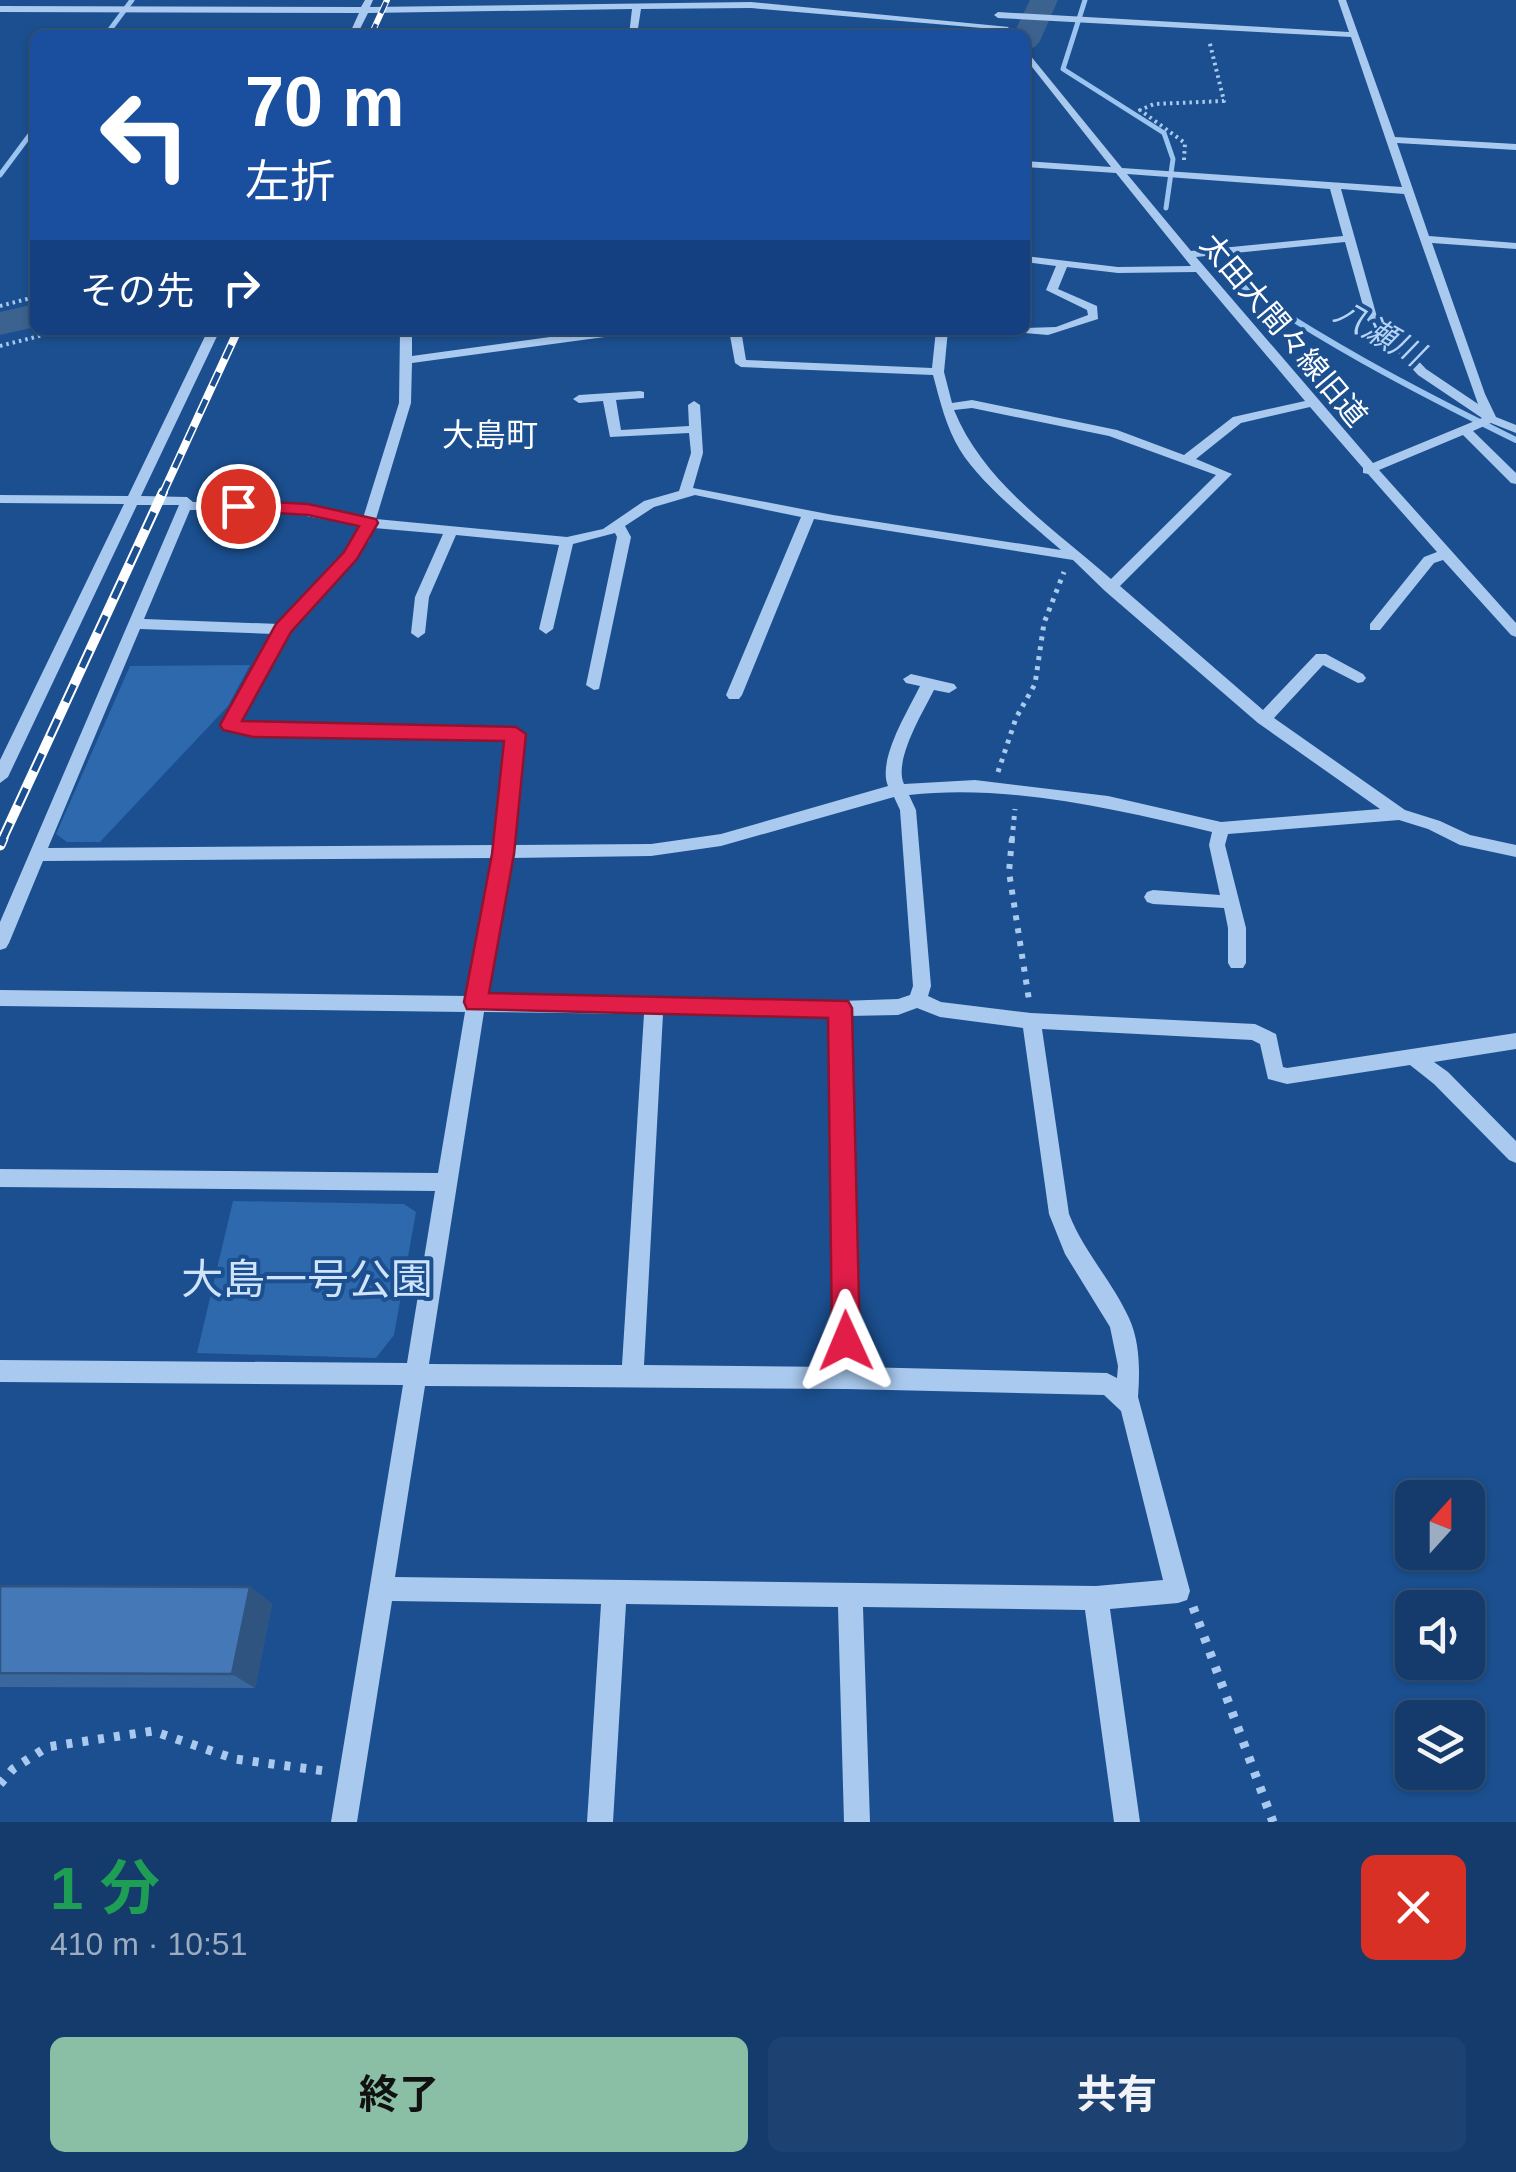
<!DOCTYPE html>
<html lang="ja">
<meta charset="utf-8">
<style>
body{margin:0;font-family:Arial,"Noto Sans JP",sans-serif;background:#1d4271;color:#f1f3f6;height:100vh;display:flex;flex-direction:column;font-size:38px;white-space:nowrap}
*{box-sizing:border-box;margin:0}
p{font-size:32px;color:#9dadc1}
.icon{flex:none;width:55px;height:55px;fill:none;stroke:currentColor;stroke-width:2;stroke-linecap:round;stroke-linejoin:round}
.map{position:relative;height:1822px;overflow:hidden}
.side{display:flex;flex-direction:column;background:#143b6b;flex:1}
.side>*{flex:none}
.banner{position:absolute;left:30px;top:30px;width:1000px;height:305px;border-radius:15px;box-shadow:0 2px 8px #0004,0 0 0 2px #33557e;background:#1a4fa0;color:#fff;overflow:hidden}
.needle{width:65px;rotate:21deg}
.tools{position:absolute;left:1395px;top:1480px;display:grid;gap:20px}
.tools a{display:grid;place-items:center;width:90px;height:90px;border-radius:15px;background:#143b6b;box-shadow:0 2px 8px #0004,0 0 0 2px #33557e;font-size:50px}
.pin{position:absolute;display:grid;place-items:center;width:85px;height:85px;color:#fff;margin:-42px;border:5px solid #fff;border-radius:50%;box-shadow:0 2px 10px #0007}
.me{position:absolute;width:110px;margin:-55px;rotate:359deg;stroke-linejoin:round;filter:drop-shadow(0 0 8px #0008)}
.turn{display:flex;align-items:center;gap:35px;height:210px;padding:0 50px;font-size:45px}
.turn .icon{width:130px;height:130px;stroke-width:2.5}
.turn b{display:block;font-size:70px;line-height:85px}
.then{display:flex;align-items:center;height:95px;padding:0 50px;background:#0003;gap:20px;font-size:38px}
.round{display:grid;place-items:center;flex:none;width:105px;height:105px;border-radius:15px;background:#1d4271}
.overview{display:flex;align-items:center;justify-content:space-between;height:170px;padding:0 50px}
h1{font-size:60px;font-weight:700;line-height:75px;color:#1e9e55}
.button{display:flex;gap:20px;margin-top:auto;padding:20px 50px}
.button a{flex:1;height:115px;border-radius:15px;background:#8abfa5;color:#111;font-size:40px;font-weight:700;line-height:115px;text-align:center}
.button a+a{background:#1d4271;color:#f1f3f6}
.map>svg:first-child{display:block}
</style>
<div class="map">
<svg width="1516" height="1822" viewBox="0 0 1516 1822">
<rect width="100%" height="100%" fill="#1b4f8f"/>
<path fill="#2e69ad" d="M250 665 228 706 100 842H67L56 834 130 666Z
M233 1201 404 1204 416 1212 394 1335 376 1358 197 1353Z"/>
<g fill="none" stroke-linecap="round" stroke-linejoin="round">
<path stroke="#9cc4f0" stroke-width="5" d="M1085 0 1063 69 1164 133 1173 159 1166 208
M106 35 132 0
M0 175 35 128"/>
<path stroke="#9cc4f0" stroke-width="6" d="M1217 268C1309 335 1414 390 1516 440"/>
<path fill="#3c6290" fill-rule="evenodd" d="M1030 0H1058L1040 41 1035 47 1025 50V35H1013Z
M35 304V327L0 335V312Z"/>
<path stroke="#a9c9ee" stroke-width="4" stroke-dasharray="2.5 4" stroke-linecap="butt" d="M1184 160 1185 143 1140 110 1154 104 1224 101 1209 40
M0 306 35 297
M0 346 63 330"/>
<path stroke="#a9c9ee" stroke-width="5" stroke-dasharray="4 6" stroke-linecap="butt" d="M998 772 1016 718 1035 684 1044 623 1064 572
M1012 840 1015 809"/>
<path stroke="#a9c9ee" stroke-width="6" stroke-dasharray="5 8" stroke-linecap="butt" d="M1012 838 1009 872 1029 1000"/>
<path stroke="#a9c9ee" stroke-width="9" stroke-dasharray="6 10" stroke-linecap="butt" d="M1193 1607 1273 1822
M0 1784 13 1769 47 1747 153 1731 235 1759 325 1771"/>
<path fill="#a9c9ee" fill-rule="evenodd" d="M365 0H373L370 7 751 2 1009 27 1005 30 751 8 641 9 637 35H629L632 9 368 13 357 35H349L359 13 0 12V6L361 7Z
M1338 0H1346L1395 137 1516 144V150L1397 143 1429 236 1516 243V249L1432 243 1485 394 1496 417 1516 425V433L1491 423 1473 431 1516 473V484L1511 483 1463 435 1379 470 1516 623V637L1511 635 1443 560 1434 563 1380 630H1370V624L1424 557 1437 552 1368 474 1363 473V468L1310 407 1241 423 1196 459 1232 474 1120 586 1263 710 1316 654H1326L1363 674 1366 678 1363 682 1358 683 1323 665 1274 718 1405 810 1440 821 1470 835 1516 845V857L1460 845 1428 829 1399 820 1228 834 1225 845 1246 928V963L1243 968H1231L1228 963V928L1224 908 1153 904 1147 902 1144 897 1147 892 1153 890 1220 895 1209 845 1212 832C1114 809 1010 784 909 795L916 810 931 986 928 996 941 1002 1031 1013 1255 1024 1276 1034 1283 1067 1287 1068 1516 1033V1049L1434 1062 1448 1072 1516 1141V1163L1509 1160 1434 1084 1410 1065 1287 1084 1268 1079 1260 1044 1252 1040 1042 1029 1069 1214C1084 1252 1112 1281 1129 1318 1140 1342 1140 1371 1138 1397L1190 1591 1187 1600 1178 1603 1110 1609 1140 1822H1114L1085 1610 863 1607 870 1822H844L838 1607 626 1604 613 1822H587L601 1604 392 1601 357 1822H331L403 1385 0 1382V1360L407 1363 435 1191 0 1187V1169L438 1173 465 1012 0 1006V990L468 996 494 858 43 861 9 943 6 948 0 950V922L179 505H137L8 777 0 783V760L124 504 0 503V495L128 496 208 330H220L141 496 187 497 193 502H273L363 518 399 403 400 330H412V356L601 330H633L627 334 412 363 411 403 376 519 567 537 603 529 644 501 679 491 691 453 689 433 610 437 603 401 579 403 573 399 579 395 640 391 644 392V398L616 400 621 430 689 426 688 405 694 401 700 405 703 453 693 488 833 515 1061 550C1031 524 980 483 960 450 946 427 940 401 933 375L741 367 735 363 729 330H741L746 360 932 368 936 330H948L944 372 952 403 972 400 1117 430 1184 455 1233 417 1305 401 1196 272 1118 273 1067 267 1058 289 1097 306 1098 319 1048 335 1014 332 1012 330H1025V328L1056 327 1088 315 1087 310 1046 290 1056 266 1025 262V256L1118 267 1191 266 1116 173 1025 167V161L1111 167 1025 58V49L1122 168 1402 187 1351 37 998 18 994 15 998 12 1349 32ZM1127 174 1330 189 1343 236 1191 251ZM1341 189 1404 194 1478 404 1426 369 1377 317ZM1345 242 1367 320 1418 375 1482 418 1373 463 1196 257ZM972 408 1109 436 1216 475 1111 579C1054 529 983 482 954 410ZM695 495 801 517 726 695 729 699H739L742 695 814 519 1073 560 1105 591 1258 723 1380 809 1221 822 1108 796 975 780 904 784C893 761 923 712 934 690L949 693 957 688 954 684 911 674 903 679 906 683 920 686C908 711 877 760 888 786L721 834 651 844 513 845 526 739 514 727 253 724 240 722 289 632 369 541 374 528 443 534 415 597 411 633 418 638 425 633 429 597 456 535 559 545 539 629 546 634 553 629 573 544 615 533 617 537 586 685 594 690 599 689 631 537 625 526 654 507ZM190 510H273L361 526 357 537 279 624 144 619ZM140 629 273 634 222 725 224 729 253 736 504 737 510 741 496 845 48 848ZM894 797 900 810 913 986 910 995 898 999 840 1001 661 999 654 996 647 999 486 997 511 858 651 856 721 846ZM917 1008 940 1017 1023 1028 1049 1214 1065 1254 1110 1327 1118 1366 1117 1378 1107 1373 858 1367 849 1016 898 1015ZM484 1012 644 1014 622 1365 429 1364ZM663 1014 831 1017 836 1367 644 1365ZM425 1386 847 1389 1104 1395 1121 1411 1163 1580 1096 1586 395 1577Z"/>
<g stroke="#fff" stroke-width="6">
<path id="rail-far3" d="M371 35 387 0"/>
</g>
<g stroke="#fff" stroke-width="8">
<path id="rail-far2" d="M162 495 238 330"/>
</g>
<g stroke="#fff" stroke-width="10">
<path id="rail-far1" d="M2 840 163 492"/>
</g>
<g stroke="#fff" stroke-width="11">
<path id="rail" d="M0 845 3 838"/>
</g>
<use href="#rail-far3" stroke="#1b4f8f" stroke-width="4" stroke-dasharray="12" stroke-linecap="butt"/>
<use href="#rail-far2" stroke="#1b4f8f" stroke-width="5" stroke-dasharray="15" stroke-linecap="butt"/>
<use href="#rail-far1" stroke="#1b4f8f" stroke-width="6" stroke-dasharray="19" stroke-linecap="butt"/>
<use href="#rail" stroke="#1b4f8f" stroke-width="8" stroke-dasharray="24" stroke-linecap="butt"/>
</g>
<path fill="#3a679d" d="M0 1586 250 1587 272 1604 255 1688 0 1687Z"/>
<path fill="#305480" d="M250 1587 272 1604 255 1688 232 1674Z"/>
<path fill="#4478b7" stroke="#305480" stroke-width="2.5" d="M0 1586 250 1587 232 1674 0 1673Z"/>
<path fill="#e11d48" stroke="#92132f" stroke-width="2.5" d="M238 500 308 504 376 519 378 523 357 559 291 632 242 721 516 727 526 734 514 854 489 993 848 1001 852 1008 860 1341 856 1351 846 1355 836 1351 832 1341 828 1018 467 1009 464 1002 492 854 504 741 253 737 223 730 220 725 276 624 344 552 359 526 308 515 232 510 229 506Z"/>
<g text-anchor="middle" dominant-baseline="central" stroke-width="8" stroke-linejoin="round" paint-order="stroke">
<g font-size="30" fill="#fff" stroke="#1b4f8f">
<text transform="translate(1284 330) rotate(50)">太田大間々線旧道</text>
</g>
<g font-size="32" font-style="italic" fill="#b5d3f5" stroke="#1b4f8f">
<text transform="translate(1379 333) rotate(30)">八瀬川</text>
</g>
<g font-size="32" fill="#fff" stroke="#1b4f8f">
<text x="490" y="435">大島町</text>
</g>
<g font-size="42" fill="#cfe3fa" stroke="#1b4f8f">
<text x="307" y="1279">大島一号公園</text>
</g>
</g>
</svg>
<div class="tools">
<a><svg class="needle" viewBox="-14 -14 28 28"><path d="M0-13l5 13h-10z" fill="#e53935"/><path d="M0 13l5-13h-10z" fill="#9dadc1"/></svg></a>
<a><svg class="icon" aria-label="sound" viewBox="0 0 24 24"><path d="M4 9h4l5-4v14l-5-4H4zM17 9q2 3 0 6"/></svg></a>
<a><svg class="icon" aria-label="layers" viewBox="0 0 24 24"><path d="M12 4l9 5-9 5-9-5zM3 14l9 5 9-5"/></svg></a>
</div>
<div class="pin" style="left:238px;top:506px;background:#d93025"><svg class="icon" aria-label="arrive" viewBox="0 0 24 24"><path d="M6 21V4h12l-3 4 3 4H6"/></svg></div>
<svg class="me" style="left:846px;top:1341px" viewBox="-20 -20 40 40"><path d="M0-17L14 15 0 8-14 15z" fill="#e11d48" stroke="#fff" stroke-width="4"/></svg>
<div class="banner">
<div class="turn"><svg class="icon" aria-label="left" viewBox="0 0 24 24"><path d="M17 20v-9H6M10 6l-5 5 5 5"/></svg><div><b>70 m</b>左折</div></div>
<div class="then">その先<svg class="icon" aria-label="right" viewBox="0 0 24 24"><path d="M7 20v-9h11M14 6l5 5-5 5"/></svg></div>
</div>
</div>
<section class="side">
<div class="overview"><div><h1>1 分</h1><p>410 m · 10:51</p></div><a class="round" style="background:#d93025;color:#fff"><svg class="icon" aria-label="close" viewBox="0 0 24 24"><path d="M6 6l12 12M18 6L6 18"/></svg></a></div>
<div class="button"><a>終了</a><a>共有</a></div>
</section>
